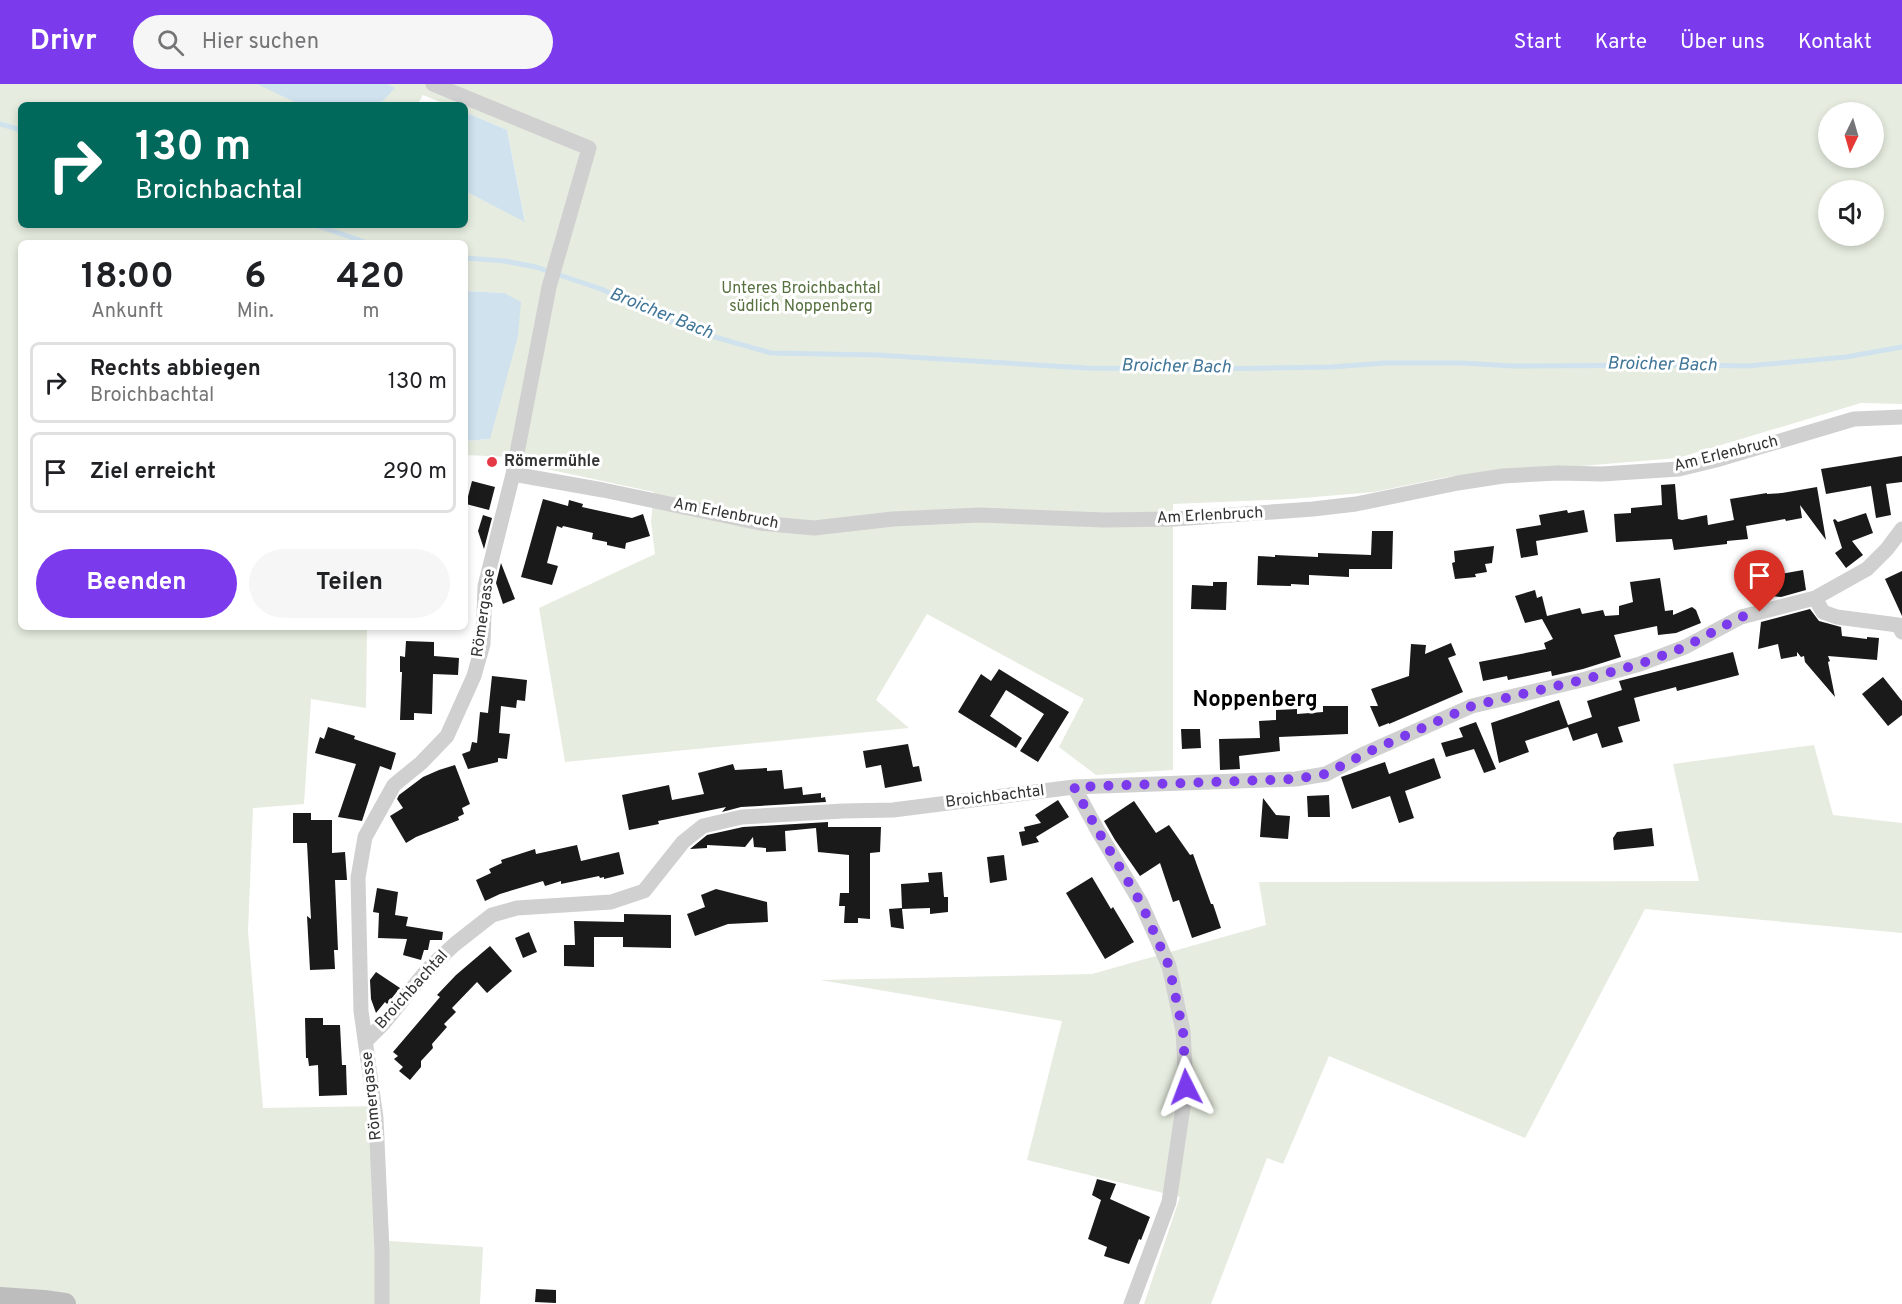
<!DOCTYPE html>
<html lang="de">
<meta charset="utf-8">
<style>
body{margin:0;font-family:Overpass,sans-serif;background:#f6f6f6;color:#202124;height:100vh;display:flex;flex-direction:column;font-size:22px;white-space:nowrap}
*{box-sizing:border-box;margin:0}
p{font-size:20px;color:#757577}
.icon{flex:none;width:33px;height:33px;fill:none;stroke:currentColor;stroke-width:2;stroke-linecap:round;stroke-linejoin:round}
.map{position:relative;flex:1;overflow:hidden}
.panel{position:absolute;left:18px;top:156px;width:450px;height:390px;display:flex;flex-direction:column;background:#fff;border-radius:9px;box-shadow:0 3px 9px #0003}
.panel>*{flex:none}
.banner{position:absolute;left:18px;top:18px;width:450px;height:126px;border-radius:9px;box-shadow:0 3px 9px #0003;background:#00695c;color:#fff;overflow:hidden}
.needle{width:39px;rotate:185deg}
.controls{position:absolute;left:1818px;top:18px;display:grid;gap:12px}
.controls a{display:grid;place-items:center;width:66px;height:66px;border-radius:50%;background:#fff;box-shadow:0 3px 9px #0003;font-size:30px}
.pin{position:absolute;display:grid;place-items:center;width:51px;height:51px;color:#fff;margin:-62px -26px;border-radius:50% 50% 50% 0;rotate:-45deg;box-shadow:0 0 6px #0007}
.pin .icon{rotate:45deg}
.me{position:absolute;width:66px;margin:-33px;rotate:357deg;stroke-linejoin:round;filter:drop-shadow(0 0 4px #0008)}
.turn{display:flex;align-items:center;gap:21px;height:126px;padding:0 18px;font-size:27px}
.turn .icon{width:78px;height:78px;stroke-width:2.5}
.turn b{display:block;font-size:42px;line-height:51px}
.eta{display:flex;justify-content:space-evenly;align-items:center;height:102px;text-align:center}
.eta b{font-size:36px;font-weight:700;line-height:42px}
.primary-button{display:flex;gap:12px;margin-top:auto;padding:12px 18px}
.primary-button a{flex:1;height:69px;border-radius:36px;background:#7c3aed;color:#fff;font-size:24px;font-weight:700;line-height:69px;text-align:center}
.primary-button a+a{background:#f6f6f6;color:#202124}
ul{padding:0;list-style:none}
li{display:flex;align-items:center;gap:18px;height:81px;margin:0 12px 9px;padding:0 6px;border:3px solid #e0e0e0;border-radius:9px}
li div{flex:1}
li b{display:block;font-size:22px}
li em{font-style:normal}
header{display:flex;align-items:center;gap:36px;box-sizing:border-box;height:84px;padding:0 30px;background:#7c3aed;color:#fff}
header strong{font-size:28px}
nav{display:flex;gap:33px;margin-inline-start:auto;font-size:21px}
.search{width:420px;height:54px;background:#f6f6f6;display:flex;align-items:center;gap:15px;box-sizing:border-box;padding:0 21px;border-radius:33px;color:#757577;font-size:22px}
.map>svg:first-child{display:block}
</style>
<header>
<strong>Drivr</strong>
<div class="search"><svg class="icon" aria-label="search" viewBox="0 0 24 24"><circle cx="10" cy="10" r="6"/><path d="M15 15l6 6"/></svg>Hier suchen</div>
<nav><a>Start</a><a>Karte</a><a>Über uns</a><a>Kontakt</a></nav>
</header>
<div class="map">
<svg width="1902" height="1220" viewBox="0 0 1902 1220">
<rect width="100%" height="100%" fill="#fff"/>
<path fill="#e6ecdf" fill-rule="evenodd" d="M0 0H1902V320L1861 319 1678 374 1447 393 1374 408 1291 415 1173 420V686L1096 691 1059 663 1084 615 927 530 876 616 909 644 565 678 539 524 655 470 651 438 654 408 542 384 531 374 465 371V357L490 355 504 209 465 207V159H21V543H367L366 624 311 615 304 720 253 724 248 847 263 1024 382 1022 389 1157 483 1163 480 1220H0ZM423 11 448 21H465V28L507 46 525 137 465 107V141H21V21H417ZM1828 28H1874V74H1828ZM1828 106H1874V152H1828Z
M1814 661 1833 731 1902 739V849L1645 825 1525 1054 1329 972 1283 1080 1267 1074 1211 1220H1144L1180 1113 1027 1076 1062 937 820 896 1092 890 1266 841 1259 798 1699 797 1673 680Z"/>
<path fill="#cfe2ee" d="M257 0H388L395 4 379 21H301Z
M465 28 507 46 525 138 465 107Z
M465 207 504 209 521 218 518 252 490 355 465 357Z"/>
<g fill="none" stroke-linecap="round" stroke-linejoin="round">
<path stroke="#cfe2ee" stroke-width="5" d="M0 40 21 46
M315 141 368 159
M465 174 505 177 536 183 601 205 690 246 771 269 877 271 1086 284 1207 285 1331 283 1385 279H1462L1512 282 1696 281 1747 282 1846 273 1902 263"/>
</g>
<path fill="#1a1a1a" d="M1902 372V398L1886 400 1891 431 1876 434 1871 402 1826 410 1821 385Z
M472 397 495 403 489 426 466 420Z
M1675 400 1678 435 1682 436 1707 431 1708 441 1734 436 1730 415 1767 409V410L1782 409 1817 403 1826 456 1800 421 1802 434 1786 437 1785 435 1746 442 1748 455 1727 457V460L1674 466 1672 455 1616 458 1614 430 1631 429V424L1662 421 1661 401Z
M543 415 568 422 569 416 583 420 582 423 632 434 643 430 650 452 626 459 625 465 607 461V458L592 455 593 449 563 442 562 444 557 442 547 479 558 482 552 501 521 493Z
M1567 426 1568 429 1584 426 1588 448 1536 457 1538 471 1521 474 1516 445 1541 441 1539 431Z
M1866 429 1873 449 1852 457 1863 471 1846 484 1835 469 1842 464 1833 436 1835 435 1838 438Z
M483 431 492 434 484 465 478 447Z
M1372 447H1393L1392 485H1349V493L1309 491V501L1291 500V502L1257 501 1258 472 1275 473V471L1318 473V469L1371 471Z
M1494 462 1492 479 1485 480 1487 488 1475 490 1476 493 1455 495 1452 479 1455 478 1454 467Z
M501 479 515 515 503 520 496 499Z
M1803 486 1806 506 1781 513 1763 511 1765 493Z
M1902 487V532L1885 495Z
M1660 494 1665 527 1673 526V531L1692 523 1696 526 1701 539 1676 549 1658 551 1657 542 1614 551 1621 573 1583 585 1552 592 1551 587 1508 596 1507 592 1483 597 1479 578 1546 565 1544 559 1553 555 1542 535 1525 539 1515 512 1535 506 1537 514 1542 512 1547 532 1580 524 1582 530 1603 526 1605 532 1619 531V522L1633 518 1630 498Z
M1213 498H1227L1226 526 1191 525 1192 501 1213 502Z
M1810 525 1819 537 1841 543 1842 552 1867 555V553L1879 554 1877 576 1828 572 1830 577 1828 578 1835 613 1805 578 1804 572 1801 573 1797 568V572L1781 575 1778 560 1758 565 1761 538Z
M406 557 434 558V572L459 574 458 591 433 590 432 630 414 629V636H400L402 588H400V572L405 573Z
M1451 559 1456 571 1448 574 1463 608 1389 640V639L1379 643 1370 622H1378L1371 605 1409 592 1411 560 1426 561 1425 570Z
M1733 568 1739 591 1677 607 1676 603 1634 614 1640 637 1618 643 1623 658 1602 664 1597 649 1573 657 1568 643 1525 657 1529 668 1499 679 1491 639 1559 616 1568 641 1592 633 1587 617 1622 606 1619 597Z
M999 585 1069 628 1038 678 1020 667 1044 630 1006 606 990 632 1022 654 1016 664 958 628 981 590 991 597Z
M492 592 527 596 525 617 517 616 516 624 501 622 499 649 510 650 507 675 498 674V678L468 685 462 670 470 667 472 658 477 659 480 628 488 629Z
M1883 593 1902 617V631L1888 642 1862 610Z
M1323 622H1348V650L1279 653 1280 667 1239 672 1240 685 1220 686 1219 655 1260 654 1259 637 1276 636V626L1297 625V630L1323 628Z
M1476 638 1496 685 1484 689 1474 665 1446 673 1441 659 1463 653 1459 644Z
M328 643 355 652 354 655 396 669 391 686 380 682 362 737 338 733 356 680 315 669 320 653 324 655Z
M1181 645H1200L1201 664 1182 665Z
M908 660 913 683 919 682 922 697 885 704 881 681 866 684 863 667Z
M1434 674 1441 694 1405 707 1414 734 1399 739 1390 712 1352 725 1341 693 1385 678 1389 690Z
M733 680 735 686 767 684V687L782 686 784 705 802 703 803 711 821 709V714L825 713 826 718 741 723 722 728 726 723 658 737 659 740 629 746 622 711 669 701 672 716 704 710 698 689Z
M455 681 470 720 462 724 464 730 458 733 459 736 416 753 406 759 390 732 403 724 397 715 399 711 423 693 439 686Z
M1329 711 1330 733H1308L1307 712Z
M1263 714 1276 731 1290 732 1288 755 1260 753Z
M1058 716 1069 733 1036 753 1039 758 1022 762 1019 748 1025 747 1024 743 1041 739 1035 731Z
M1134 717 1156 749 1169 741 1190 771 1193 770 1211 820H1213L1221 844 1192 854 1179 816 1173 818 1160 779 1140 792 1115 756 1104 737Z
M293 729H311V736H332V769L345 768 347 796H335L338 866H334L335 885 310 886 307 832 311 835 307 759H293Z
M828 738V743H881L880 768 870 769V835L858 834V839H844L845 822H839L840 809H849V771L818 768 816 744 785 747 786 767 766 768V764L754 763 753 753 745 763 707 761V764L690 765 707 751 743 743Z
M1652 744 1654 762 1614 766 1613 754 1617 748Z
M577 761 581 777 619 768 624 790 604 795V793L600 794 599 792 561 800V797L545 802 543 797 500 810 485 817 476 796 491 789 489 785 502 779 501 776 535 765 536 770Z
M1004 771 1007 796 990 799 987 773Z
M942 788 944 813H948V828L930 830V824L902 825 904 845 891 843 889 825 902 824 901 800 929 798 928 789Z
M1092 793 1111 825 1113 823 1134 858 1105 875 1066 809Z
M377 804 398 808 395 831 408 833 406 842 443 848 442 856H430L428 866H424L421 876 403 871 407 855 378 854 379 829 373 828Z
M716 805 767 818 768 838 728 840 695 852 687 830 705 823 701 811Z
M624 830 671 831V864L623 863V853H594V883L564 882V861H575L574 837 624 838Z
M529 848 537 868 523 874 515 854Z
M490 862 512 887 487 909 477 898 452 924 456 928 444 940 447 943 432 960 433 964 421 977V983L410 996 399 987 403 983 394 975 398 972 393 968 440 913 437 911 456 891Z
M376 888 400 904 387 920 385 918 376 929 371 915 370 896Z
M305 934H323V941H340L342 981H346L347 1011 319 1012 318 981 309 982 308 974H306Z
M1097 1095 1116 1100 1110 1115 1150 1133 1141 1156 1139 1155 1129 1180 1104 1172 1107 1163 1088 1155 1101 1116 1092 1111Z
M536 1205 556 1206V1219L535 1218Z"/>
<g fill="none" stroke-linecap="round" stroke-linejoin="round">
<path stroke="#d0d0d0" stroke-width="15" d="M513 390 603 406 760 439 814 444 893 435 980 431 1104 436 1175 435 1313 425 1356 420 1458 399 1503 392 1558 389 1602 390 1679 385 1716 376 1854 335 1902 333
M1815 514 1823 528 1837 533 1898 541 1902 548
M1074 703 1098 747 1141 819 1169 882 1183 947 1186 1003 1169 1118 1131 1220
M367 956 383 940 428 885 455 860 492 831 517 824 611 818 644 807 683 758 703 742 742 733 843 727 893 726 1074 703 1296 695 1326 690 1366 669 1472 622 1586 595 1640 580 1685 563 1741 533 1815 514 1867 485 1887 465 1902 445
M382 1220V1168L376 1034 361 927 358 794 365 753 394 701 421 679 447 652 474 592 483 560 485 502 513 390 549 203 589 64 433 0"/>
<path stroke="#bdbdbd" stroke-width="22" d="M0 1214 44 1217 65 1220"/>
</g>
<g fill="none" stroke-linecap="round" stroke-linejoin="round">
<path stroke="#7c3aed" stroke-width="10" stroke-dasharray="0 18" d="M1186 1003 1183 947 1169 882 1141 819 1098 747 1074 703 1296 695 1326 690 1366 669 1472 622 1586 595 1640 580 1685 563 1741 533 1760 528"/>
</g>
<circle fill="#e63946" stroke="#fff" stroke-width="2" cx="492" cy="378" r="6"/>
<g text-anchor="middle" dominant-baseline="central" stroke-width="6" stroke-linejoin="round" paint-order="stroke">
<g font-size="16" fill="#56703f" stroke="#fff">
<text x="801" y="205">Unteres Broichbachtal<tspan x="801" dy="18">südlich Noppenberg</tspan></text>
</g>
<g font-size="16" fill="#333" stroke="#fff">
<text transform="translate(1726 370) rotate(-14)">Am Erlenbruch</text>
<text transform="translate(726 430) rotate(11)">Am Erlenbruch</text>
<text transform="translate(1210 432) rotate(-3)">Am Erlenbruch</text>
<text transform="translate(484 529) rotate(-82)">Römergasse</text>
<text transform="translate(995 713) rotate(-7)">Broichbachtal</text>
<text transform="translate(412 906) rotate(-48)">Broichbachtal</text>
<text transform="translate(372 1012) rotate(-96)">Römergasse</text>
</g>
<g font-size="16" font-weight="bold" fill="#333" stroke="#fff" text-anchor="start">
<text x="504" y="378">Römermühle</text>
</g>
<g font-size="18" font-style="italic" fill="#3f7597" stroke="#fff">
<text transform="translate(661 230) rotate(22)">Broicher Bach</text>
<text transform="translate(1662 281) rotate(1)">Broicher Bach</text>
<text transform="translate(1176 283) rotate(1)">Broicher Bach</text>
</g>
<g font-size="22" font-weight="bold" fill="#000" stroke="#fff">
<text x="1255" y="616">Noppenberg</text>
</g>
</g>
</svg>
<div class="controls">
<a><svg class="needle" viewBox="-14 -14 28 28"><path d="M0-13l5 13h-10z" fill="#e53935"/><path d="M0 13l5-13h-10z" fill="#757577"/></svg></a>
<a><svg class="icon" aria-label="sound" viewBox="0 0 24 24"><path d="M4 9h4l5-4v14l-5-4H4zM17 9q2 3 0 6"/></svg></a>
</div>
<div class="pin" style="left:1760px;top:528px;background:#d93025"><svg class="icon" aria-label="arrive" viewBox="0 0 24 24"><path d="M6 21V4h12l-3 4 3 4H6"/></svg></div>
<svg class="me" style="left:1186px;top:1003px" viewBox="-20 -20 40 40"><path d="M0-17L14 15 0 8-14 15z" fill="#7c3aed" stroke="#fff" stroke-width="4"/></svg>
<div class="banner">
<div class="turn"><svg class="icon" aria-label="right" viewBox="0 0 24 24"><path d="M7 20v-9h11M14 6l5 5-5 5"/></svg><div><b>130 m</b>Broichbachtal</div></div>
</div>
<section class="panel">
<div class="eta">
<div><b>18:00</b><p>Ankunft</p></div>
<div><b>6</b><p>Min.</p></div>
<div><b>420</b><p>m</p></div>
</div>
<ul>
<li><svg class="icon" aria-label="right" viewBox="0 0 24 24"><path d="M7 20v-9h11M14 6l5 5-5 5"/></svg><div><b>Rechts abbiegen</b><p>Broichbachtal</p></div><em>130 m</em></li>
<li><svg class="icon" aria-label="arrive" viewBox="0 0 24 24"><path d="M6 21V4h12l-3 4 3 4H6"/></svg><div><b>Ziel erreicht</b></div><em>290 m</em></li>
</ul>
<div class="primary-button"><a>Beenden</a><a>Teilen</a></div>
</section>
</div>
